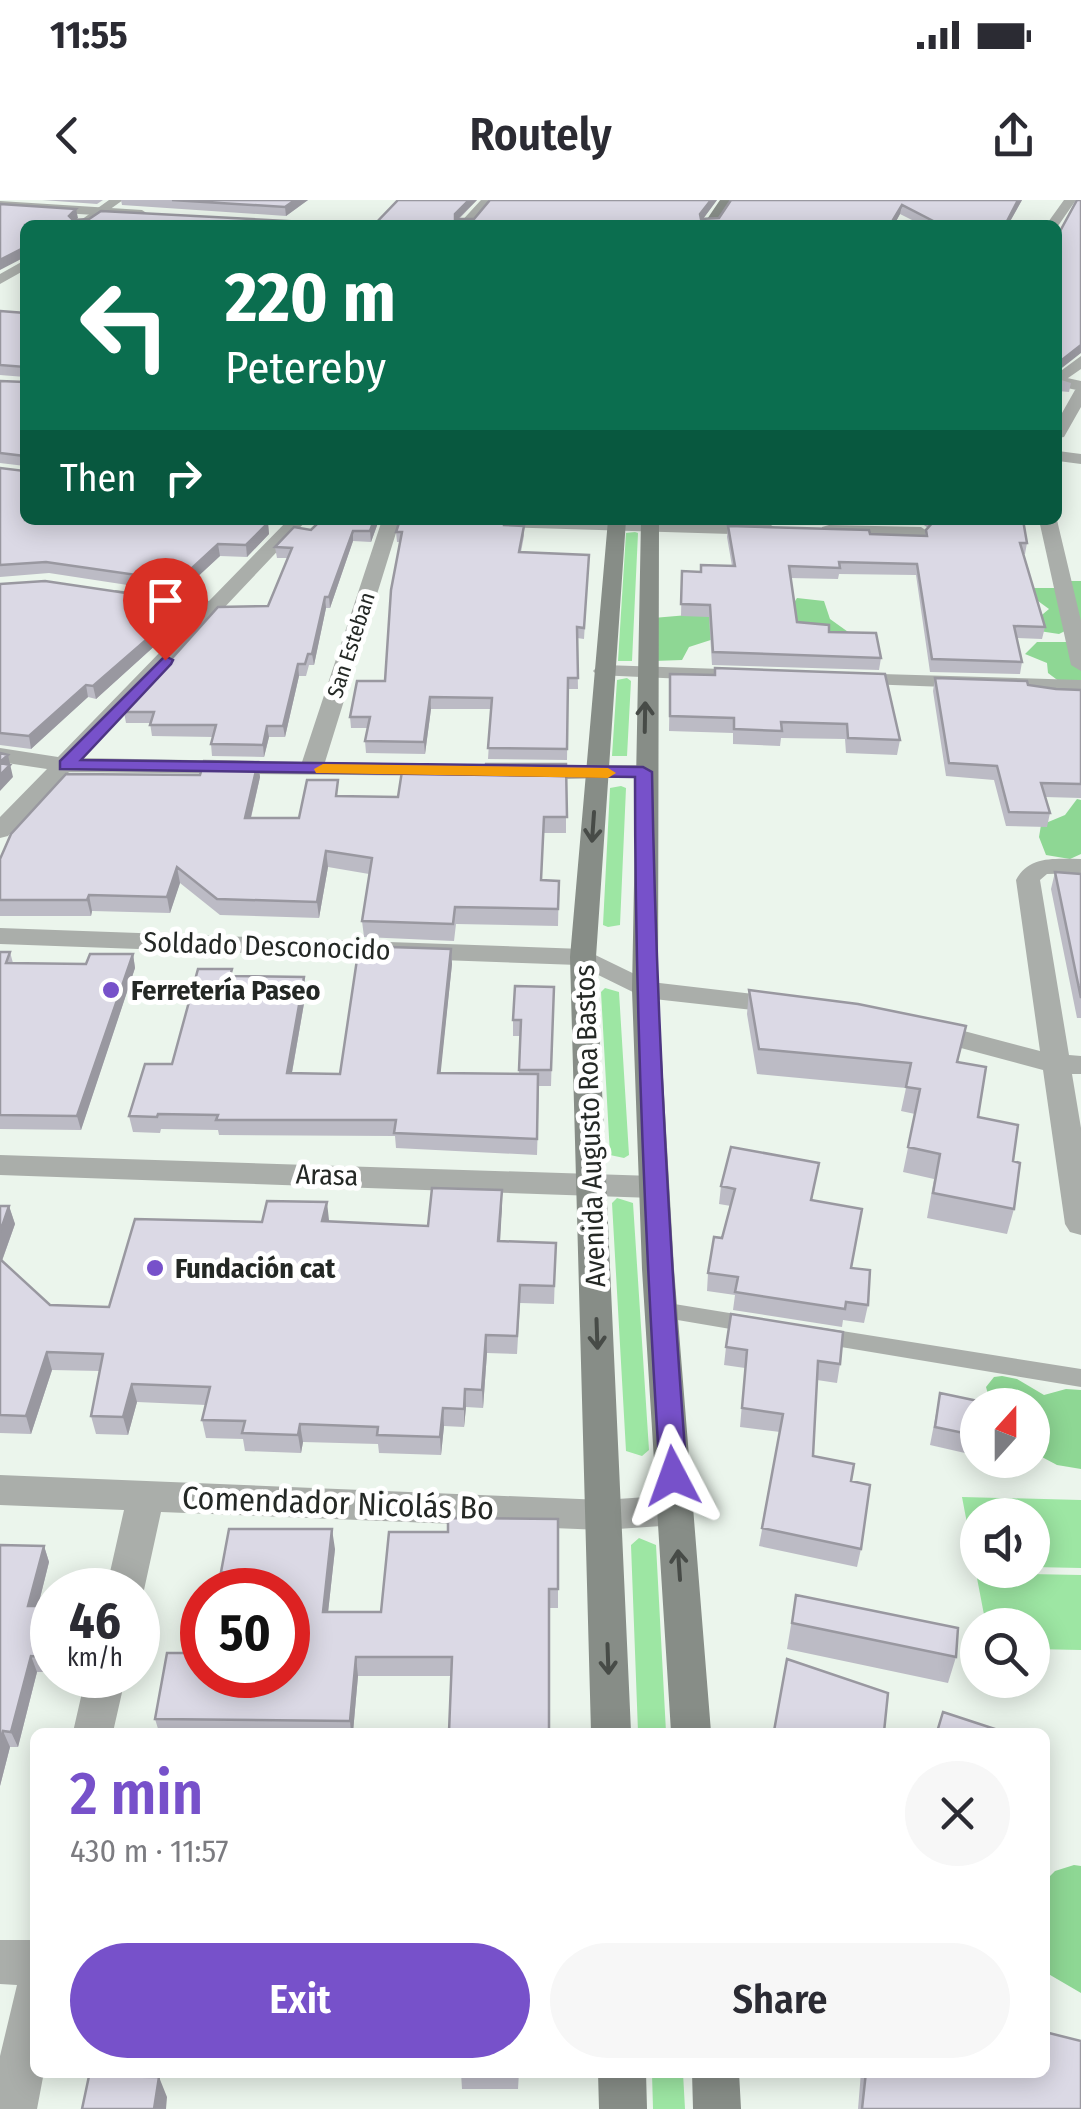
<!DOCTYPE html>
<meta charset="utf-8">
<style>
body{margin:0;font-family:"Fira Sans Condensed",sans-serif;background:#f7f7f7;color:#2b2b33;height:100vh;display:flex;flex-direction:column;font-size:38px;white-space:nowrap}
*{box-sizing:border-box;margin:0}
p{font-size:32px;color:#7c7c81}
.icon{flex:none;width:55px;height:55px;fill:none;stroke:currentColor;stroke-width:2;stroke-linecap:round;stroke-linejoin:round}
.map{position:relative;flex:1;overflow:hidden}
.drawer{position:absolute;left:30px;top:1528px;width:1020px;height:350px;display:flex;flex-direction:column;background:#fff;border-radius:15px;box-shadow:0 5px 25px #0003}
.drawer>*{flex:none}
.guide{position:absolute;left:20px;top:20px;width:1042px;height:305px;border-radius:15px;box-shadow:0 5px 25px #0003;background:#0b6e4f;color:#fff;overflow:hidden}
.needle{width:65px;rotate:21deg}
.buttons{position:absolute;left:960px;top:1188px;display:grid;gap:20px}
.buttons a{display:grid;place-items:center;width:90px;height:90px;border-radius:50%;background:#fff;box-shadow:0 5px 25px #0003;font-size:50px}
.speed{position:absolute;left:30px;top:1368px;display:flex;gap:20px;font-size:50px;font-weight:700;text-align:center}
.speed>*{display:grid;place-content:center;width:130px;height:130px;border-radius:50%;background:#fff;box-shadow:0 5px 25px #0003;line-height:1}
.speed small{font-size:25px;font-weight:400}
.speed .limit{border:15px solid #d22;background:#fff;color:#111}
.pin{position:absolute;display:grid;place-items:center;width:85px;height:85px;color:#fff;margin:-102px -42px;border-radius:50% 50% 50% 0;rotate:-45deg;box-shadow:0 0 10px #0007}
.pin .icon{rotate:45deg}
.me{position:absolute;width:110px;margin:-55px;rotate:356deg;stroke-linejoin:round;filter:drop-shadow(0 0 8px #0008)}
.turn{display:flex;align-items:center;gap:35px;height:210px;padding:0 40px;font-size:45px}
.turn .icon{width:130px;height:130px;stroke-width:2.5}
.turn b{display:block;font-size:70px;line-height:85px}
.then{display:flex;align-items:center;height:95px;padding:0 40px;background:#0003;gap:20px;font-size:38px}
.round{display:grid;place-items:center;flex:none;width:105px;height:105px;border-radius:52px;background:#f7f7f7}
.head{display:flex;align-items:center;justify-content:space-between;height:170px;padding:0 40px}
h1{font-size:60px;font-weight:600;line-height:75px;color:#7751ca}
.primary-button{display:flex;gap:20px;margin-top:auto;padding:20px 40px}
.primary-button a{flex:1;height:115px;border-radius:60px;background:#7751ca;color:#fff;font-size:40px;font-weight:600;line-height:115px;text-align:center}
.primary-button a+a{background:#f7f7f7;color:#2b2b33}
.status{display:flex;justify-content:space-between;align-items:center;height:70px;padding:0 50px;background:#fff;direction:ltr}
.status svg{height:28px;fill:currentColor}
header{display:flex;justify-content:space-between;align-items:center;height:130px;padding:0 40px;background:#fff;font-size:45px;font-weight:600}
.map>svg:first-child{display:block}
</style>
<div class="status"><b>11:55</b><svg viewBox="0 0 49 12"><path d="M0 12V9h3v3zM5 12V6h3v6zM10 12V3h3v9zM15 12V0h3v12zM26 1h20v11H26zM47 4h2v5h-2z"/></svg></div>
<header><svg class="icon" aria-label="back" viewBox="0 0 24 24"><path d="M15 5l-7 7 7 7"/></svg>Routely<svg class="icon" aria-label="share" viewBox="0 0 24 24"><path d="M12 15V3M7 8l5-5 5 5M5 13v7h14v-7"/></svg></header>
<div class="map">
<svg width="1081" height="1909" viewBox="0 0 1081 1909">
<rect width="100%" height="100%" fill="#ebf5ec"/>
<path fill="#9de6a3" d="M635 332 638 333 632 461H618L626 333Z
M627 478 631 481 627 556H612L617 480Z
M621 586 626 588 620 725 608 727 603 725 610 588Z
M605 788 619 792 629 955 624 958 610 955 601 792Z
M617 998 633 1003 649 1250 642 1256 626 1251 612 1003Z
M962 1297 1081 1300V1368L1033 1367 1032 1315H978L975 1365Z
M639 1338 656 1345 666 1532H638L631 1345Z
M976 1373 1081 1375V1450L1033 1449 1032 1425H986Z
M652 1873H683L685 1909H653Z"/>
<path fill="#8ed794" d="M1065 381H1081V423L1059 434 1039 431 1037 419 1049 409 1038 401 1030 388H1057Z
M797 398 824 401 830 419 851 434 720 437 689 447 682 460 654 461 653 418 792 406Z
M1081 435V487L1060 482 1048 473 1047 463 1025 454 1037 442H1067Z
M1077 599 1081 600V654L1070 659 1046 655 1039 637 1041 625 1065 615Z
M1002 1176 1017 1179 1044 1195 1066 1189 1081 1190V1269L1057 1265 1040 1256 1039 1236 1033 1228 1032 1205H991L986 1187 994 1177Z
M1074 1665 1081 1666V1793L1045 1772V1681L1055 1671Z"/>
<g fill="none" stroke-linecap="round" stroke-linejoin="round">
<path fill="#aaaeaa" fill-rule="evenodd" d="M662 1102 754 1117 762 1119 765 1125 762 1131 754 1133 654 1116 651 1110 654 1104Z
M817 1127 1081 1169V1187L817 1143 809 1141 806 1135 809 1129Z"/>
<path fill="#aaaeaa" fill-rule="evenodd" d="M109 0H123L88 25H74Z
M481 0H494L471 25H458Z
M1064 0H1076L1058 26 1046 25Z
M25 60V70L0 84V74Z
M1081 156V169L1058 185V173Z
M1081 188V207L1064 237 1058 238V220L1075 190Z
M1058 251 1081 254V264L1058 261Z
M288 320H307L82 558 302 562 382 320H400L325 562 441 564 452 571 449 576 69 572 8 636 0 638V617L47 569 0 562V548L58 557 199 412 115 398V390L209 401Z
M419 320 768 323 777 329 768 335 428 325Z
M1039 320H1057L1081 421V471L1071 465Z
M829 325 921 327 930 333 921 339 822 335V327Z
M604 465 751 470 762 476 751 482 597 475 593 471 597 467Z
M847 473 1081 480V492L840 483 836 479Z
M643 565 654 572 651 577 527 580 516 573 527 566Z
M1081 659V673L1047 674 1040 680 1069 855 1081 856V874H1072L1081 928V1035L1070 1032 1065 1024 1043 870 916 836 912 830 916 824 926 821 1040 851 1016 680C1029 655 1056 659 1081 659Z
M0 728 583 749 651 782 788 798 802 806 788 814 645 798 578 765 0 744Z
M0 955 653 976 664 979 668 987 664 995 653 998 0 975Z
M0 1275 603 1300 676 1295 689 1299 694 1310 689 1321 676 1325 603 1330 161 1312 144 1390 138 1402V1390H106L124 1310 0 1305Z
M86 1475H126L113 1532H73Z
M0 1740H35V1872H44L37 1909H0V1856L17 1785 0 1784Z"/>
<path fill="#aaaeaa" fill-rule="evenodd" d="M0 1 142 10 148 14 142 18 0 9Z
M1058 176 1081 181V191L1058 186Z"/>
<path fill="#878d87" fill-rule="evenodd" d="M720 0H732L715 25H703Z
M608 320H626L596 757 631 1532H591L570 757Z
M641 320H659L658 790 674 1069 711 1532H671L642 1069 632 790Z
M598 1872H646L647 1909H599Z
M692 1872H739L741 1909H693Z"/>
</g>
<path fill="#bcbbc5" d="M42 0H103L97 4Z
M121 0H308L286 16 122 5Z
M398 0H477L459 19H474L490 0H717L703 19 719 18 731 0H1022L1008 25H922L900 14 894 25H374Z
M0 111 25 113V177L0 175Z
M1058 179 1071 183 1069 192 1058 191Z
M0 181 25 182V266L0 263Z
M0 268 258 320 257 321 268 323 269 334 247 357 220 356 180 393 49 373 0 377Z
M321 320H379L371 342 353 341 330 408H326L314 465H309L306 476H299L285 537H269L264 557 212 556 211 544 213 537 152 536 150 523H126L124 512 268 406 288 358H277L275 347 311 330Z
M820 320H864V322Z
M921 320H1023L1027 343 1025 354H1024L1045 427 1042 439 1017 438 1022 462 1020 474 930 472 916 375 839 374 838 379 790 378 797 422 829 432 881 458 879 470 712 465 709 417 681 416 682 371 701 372 732 366 727 337 728 326 925 336 926 330 928 328 921 323Z
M504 325 524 326V336L521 352 589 355 584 439 577 438 578 489H568L567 560 488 559 491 509H431L425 554 366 553 365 541 368 528H351L350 517 385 481 400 342H397L396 332Z
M0 384 160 398 161 408 187 419 160 447 159 442 96 499 88 497 31 549 0 545Z
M715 468 900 540 897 555 846 553 845 539 781 538 780 546 733 544V533L669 531 670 474 714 475Z
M935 478 1056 489 1081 490V598L1045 597 1050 613 1047 627 1006 626 994 580 946 576 933 491Z
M258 562 260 577 251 618H299L340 596 398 597 485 572 566 564V633H543L541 680 559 681 558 726 456 724 454 741 364 737 362 721 369 674 328 667 319 718 220 715 180 683 170 713 92 711 91 716H0V659L200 575Z
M1055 672 1081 674V818H1077L1051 689Z
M451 749 452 764 440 873 519 874 520 836H513V820L554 787 551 886H539L537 955 396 948 395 936 219 935 218 930 161 929 160 933 133 932 129 916 172 864 233 776 306 792 292 873 340 874Z
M0 752H10L13 763 86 764 133 754 135 768 81 930 0 929Z
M749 790 958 862 978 917 1013 961 1014 1009 1007 1034 927 1018 934 979 903 972 915 914 901 911 906 888 757 874 747 814Z
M819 963 812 1000 851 1068 868 1105 864 1123 843 1120 842 1127 733 1110 735 1095 707 1091 708 1073 722 1038 731 1006 719 1004 721 986Z
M502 990 500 1041 556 1043 554 1104 520 1103 517 1154 487 1153 483 1208 466 1207 464 1227 444 1226 441 1255 379 1253 378 1244 303 1242 301 1253 245 1251 243 1239 206 1238 202 1220 206 1205 137 1202 128 1235 96 1234 91 1216 100 1171 52 1170 31 1234 0 1233V1006H9L15 1024 2 1061 50 1105 109 1107 262 1022 329 1021 428 1026Z
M726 1147 840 1164 837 1183 817 1180 813 1256 851 1281 861 1349 857 1367 759 1346 780 1232 740 1227 745 1168 724 1165Z
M940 1193 978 1205V1256L930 1245Z
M996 1260H1018L1016 1264Z
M558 1319V1408H549L452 1476H358L353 1532H159L155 1519 202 1475 288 1390H225L221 1372 335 1349 328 1412H381L448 1332Z
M0 1345 44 1346 49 1362 38 1406 47 1472H37L18 1547H10L0 1586Z
M796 1395 956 1457 948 1483 787 1449Z
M519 1872 518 1889H462L461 1873Z
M861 1872H1045L1081 1909H858Z"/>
<path fill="#9998a0" d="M295 0H308L286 16 285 7Z
M469 0H477L455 22V14Z
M711 0H717L700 23V14Z
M1018 0H1022L1008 25H1005Z
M902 5 900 14 894 25H890Z
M76 9 78 18 70 25 69 16Z
M24 47 25 57 0 70V60Z
M1081 145V153L1058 171V163Z
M374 320H379L371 342 370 331Z
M268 323 269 334 247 357 246 345Z
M353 331V341L330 408 329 397Z
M218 344 220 356 180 393 178 381Z
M325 397 326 408 314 465 312 454Z
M160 398 162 410 150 408Z
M185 407 187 419 160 447 159 442 96 499 93 486Z
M298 464 299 476 285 537 283 526Z
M86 485 88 497 31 549 29 536Z
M430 497 431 509 425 554 424 542Z
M267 526 269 537 264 557 263 545Z
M8 555 13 577 0 591V562Z
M258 562 260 577 247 634 245 618Z
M326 651 328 667 319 718 317 702Z
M177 667 180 683 170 713 167 697Z
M89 695 92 711 91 716 87 700Z
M451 749 452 764 439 889 438 873Z
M133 754 135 768 81 930 77 916Z
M304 777 306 792 289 889 287 873Z
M502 990V1008L499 1059 498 1041Z
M327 1002 329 1020 324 1039 322 1021Z
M9 1006 15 1024 0 1066V1032Z
M486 1135 487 1153 483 1208 482 1190Z
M47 1152 52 1170 31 1234 26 1216Z
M132 1184 137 1202 128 1235 123 1217Z
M465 1189 466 1207 464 1227V1209Z
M443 1208 444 1226 441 1255 440 1237Z
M300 1224 303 1242 301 1253 298 1235Z
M332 1329 335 1349 326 1431 323 1412Z
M44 1346 49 1362 34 1422 28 1406Z
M52 1411V1450L47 1472 42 1457Z
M31 1456 37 1472 18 1547 11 1532Z
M356 1457 358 1476 353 1532H351L350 1521Z
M3 1531 10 1547 0 1586V1545Z
M159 1877 167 1897 166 1909H154Z"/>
<path fill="#dbd9e5" stroke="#9998a0" stroke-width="2.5" d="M172 0H295L285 7Z
M398 0H469L455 14V19H474L490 0H711L700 14 701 19 719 18 731 0H1018L1005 25H936L937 23 902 5 890 25H374Z
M1077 0H1081V145L1058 163V35Z
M0 4 76 9 69 16 73 20 89 19 101 11 361 25H25V47L0 60Z
M0 111 25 113V167L0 165Z
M0 181 25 182V256L0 253Z
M0 268 25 271V320H248L268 323 246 345 218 344 178 381 46 362 0 365Z
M321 320H374L370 331H353L329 397H325L312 454H308L305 464H298L283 526H267L263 545 211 544 216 525H150L154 512H124L218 407 268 406 292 348 275 347 294 327 311 330Z
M400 320H504V325L524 326 519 352 589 355 584 428 577 427 578 478H568L567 549 488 548 492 498 430 497 424 542 365 541 370 517H350L357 481H385L391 390 402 332H396Z
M935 320H1023L1027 343H1020L1045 427 1014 426 1022 462 932 459 917 364 839 362 840 368 789 366 797 422 829 425V432L876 433 881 458 713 452 710 405 681 404 682 371 701 372V365L735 366 728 326 869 330 870 334 927 336 926 330Z
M45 381 160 398 150 408 185 407 158 435 161 427 93 486 86 485 29 536 0 533V384Z
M715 468 885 474 900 540 848 538 847 524 781 522 782 531 734 529V518L670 516V474L715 475Z
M935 478 1027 481 1028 485 1056 489 1081 490V584L1041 583 1050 613 1009 612 997 566 949 563Z
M0 553 8 555 0 562Z
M204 561 258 562 245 618H299L307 580H338L336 596 398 597 402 571 485 572 486 564H566L567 617H544L541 680 559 681 558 709 455 707 453 724 362 721 372 658 326 651 317 702 217 699 177 667 167 697 89 695 87 700H0V659L11 634 66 574 200 575Z
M0 563 10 565 0 575Z
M1055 672 1081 674V798Z
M359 746 451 749 438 873 538 874 537 939 394 933 396 920H216L218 915 158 914 157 917 129 916 145 864H172L198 769H232L230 776 304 777 287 873 340 874Z
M0 752H10L6 763 86 764 90 754H133L77 916 0 915Z
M515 786 554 787 551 870H519L521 820H513Z
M749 790 858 804 966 826 957 862 986 867 978 917 1018 925 1013 961 1020 963 1014 1009 933 993 940 954 908 947 920 889 906 887 911 863 759 849Z
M731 947 819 963 811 1000 862 1009 851 1068 870 1070 868 1105 846 1102 845 1109 735 1092 738 1077 708 1073 714 1037 722 1038 735 989 721 986Z
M432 988 502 990 498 1041 556 1043 554 1086 520 1085 517 1136 486 1135 482 1190 465 1189 464 1209 443 1208 440 1237 377 1235 378 1227 300 1224 298 1235 242 1233 245 1221 202 1220 210 1187 132 1184 123 1217 91 1216 103 1154 47 1152 26 1216 0 1215V1059L50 1105 109 1107 135 1019 262 1022 267 1001 327 1002 322 1021 428 1026Z
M0 1006H9L0 1032Z
M731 1114 843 1132 840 1164 818 1161 813 1256 854 1264 851 1281 870 1285 861 1349 762 1328 783 1214 742 1208 747 1150 726 1147Z
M940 1193 997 1205H978V1236L935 1227Z
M448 1318 558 1319V1389H549V1532H449L452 1457H356L350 1521 155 1519 167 1453H202V1475H288V1390H230L233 1373 221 1372 229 1329H332L323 1412H381L389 1332H448Z
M0 1345 44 1346 28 1406H52L42 1457 31 1456 11 1532 3 1531 0 1545Z
M796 1395 958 1428 956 1457 792 1423Z
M787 1459 888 1493 884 1532H782L774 1531Z
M943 1512 1004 1532H937Z
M1045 1832 1081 1841V1909H862L866 1872H1045Z
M461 1872H518V1874Z
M89 1876 159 1877 154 1909H82Z"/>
<defs><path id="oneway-shaft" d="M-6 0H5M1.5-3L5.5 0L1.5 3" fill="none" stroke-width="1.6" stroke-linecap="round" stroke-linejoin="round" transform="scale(2.5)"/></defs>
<g stroke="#474b47">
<use href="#oneway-shaft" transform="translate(645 517) rotate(-89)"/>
<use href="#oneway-shaft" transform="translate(593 627) rotate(94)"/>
<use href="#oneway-shaft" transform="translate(597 1134) rotate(88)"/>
<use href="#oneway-shaft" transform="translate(679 1365) rotate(-94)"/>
<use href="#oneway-shaft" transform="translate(608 1459) rotate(88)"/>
</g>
<path fill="#7751ca" stroke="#4d3583" stroke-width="2.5" d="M165 456 173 460 171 464 81 560 643 567 652 572C656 808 669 1042 687 1276L683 1284 673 1288 664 1284 660 1276C645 1043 635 811 635 577L60 569V561Z"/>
<path fill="#f59e0b" d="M323 564 608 568 616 573 608 578 316 573 314 569Z"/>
<g fill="#7751ca" stroke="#fff" stroke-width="4">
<circle cx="111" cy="790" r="10"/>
<circle cx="155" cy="1068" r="10"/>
</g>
<g text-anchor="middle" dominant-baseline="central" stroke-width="10" stroke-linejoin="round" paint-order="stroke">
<g font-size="22" fill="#242825" stroke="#fff">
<text transform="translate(351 445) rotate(-72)">San Esteban</text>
</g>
<g font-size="28" fill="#242825" stroke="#fff">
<text transform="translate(267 746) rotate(2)">Soldado Desconocido</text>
<text transform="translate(590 926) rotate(-92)">Avenida Augusto Roa Bastos</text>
<text transform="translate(327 975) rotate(2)">Arasa</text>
</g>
<g font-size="28" font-weight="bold" fill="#242825" stroke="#fff" text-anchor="start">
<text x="131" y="790">Ferretería Paseo</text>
<text x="175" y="1068">Fundación cat</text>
</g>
<g font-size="32" fill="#242825" stroke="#fff">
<text transform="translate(338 1303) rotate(2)">Comendador Nicolás Bo</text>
</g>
</g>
</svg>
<div class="buttons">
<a><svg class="needle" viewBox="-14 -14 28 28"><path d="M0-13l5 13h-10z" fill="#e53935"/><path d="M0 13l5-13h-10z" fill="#7c7c81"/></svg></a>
<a><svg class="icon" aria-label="sound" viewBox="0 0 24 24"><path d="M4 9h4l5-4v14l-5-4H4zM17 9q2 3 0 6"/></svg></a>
<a><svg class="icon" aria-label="search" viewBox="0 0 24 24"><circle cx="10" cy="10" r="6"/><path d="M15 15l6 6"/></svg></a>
</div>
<div class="speed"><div>46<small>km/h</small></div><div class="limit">50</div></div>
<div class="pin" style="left:165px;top:460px;background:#d93025"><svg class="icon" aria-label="arrive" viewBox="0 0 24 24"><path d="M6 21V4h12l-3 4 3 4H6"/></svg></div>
<svg class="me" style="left:673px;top:1276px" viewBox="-20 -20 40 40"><path d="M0-17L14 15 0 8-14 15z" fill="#7751ca" stroke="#fff" stroke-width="4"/></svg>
<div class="guide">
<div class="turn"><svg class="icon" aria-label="left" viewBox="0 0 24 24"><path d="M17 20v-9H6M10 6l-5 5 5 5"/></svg><div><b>220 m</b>Petereby</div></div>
<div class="then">Then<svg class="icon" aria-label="right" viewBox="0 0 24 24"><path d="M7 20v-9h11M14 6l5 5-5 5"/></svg></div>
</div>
<section class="drawer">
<div class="head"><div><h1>2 min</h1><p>430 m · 11:57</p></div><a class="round"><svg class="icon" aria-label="close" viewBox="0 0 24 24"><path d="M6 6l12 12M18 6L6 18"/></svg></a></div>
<div class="primary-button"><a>Exit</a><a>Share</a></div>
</section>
</div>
